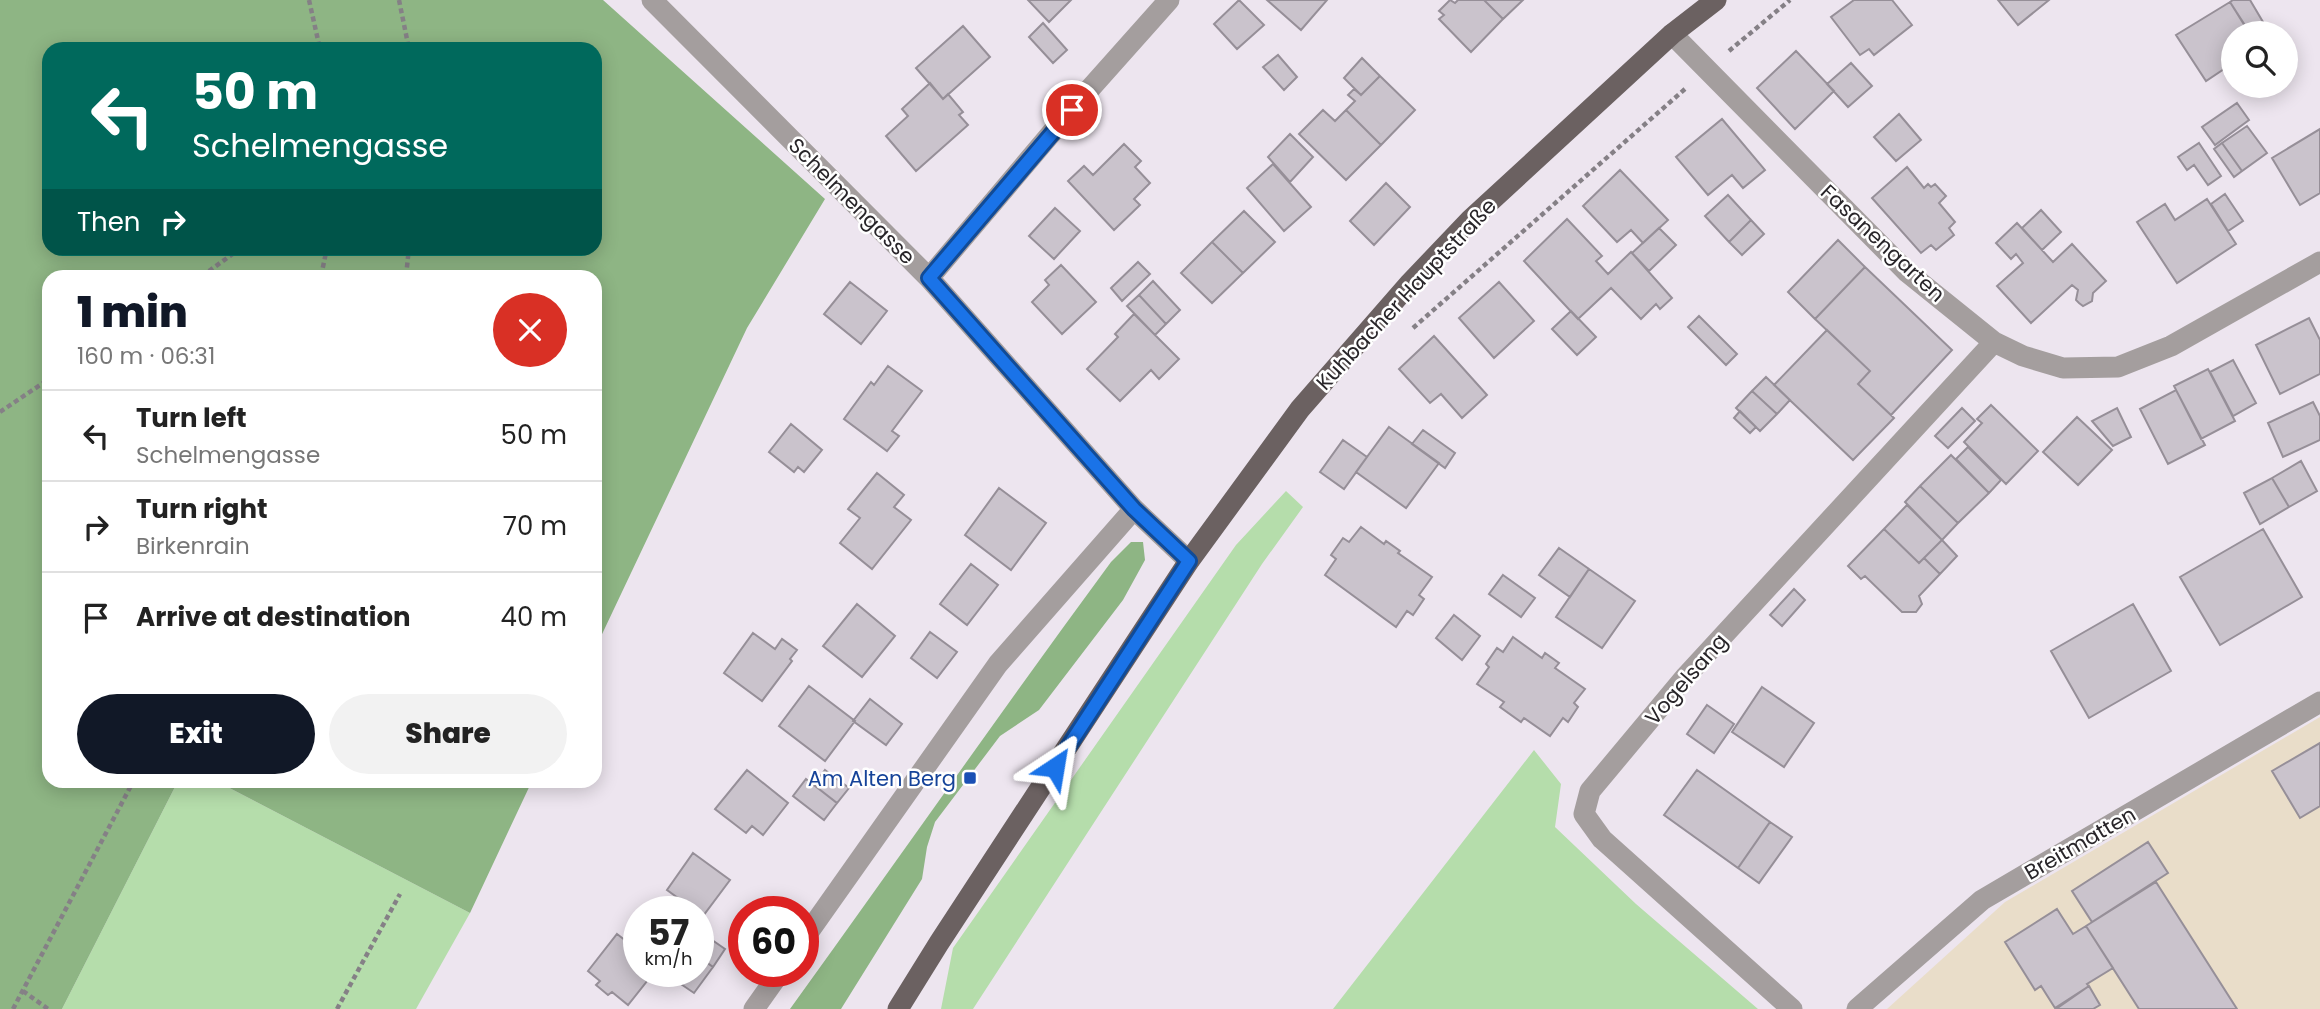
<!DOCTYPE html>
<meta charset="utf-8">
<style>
body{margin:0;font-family:Poppins,sans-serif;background:#f2f2f2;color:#222;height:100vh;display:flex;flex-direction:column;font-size:26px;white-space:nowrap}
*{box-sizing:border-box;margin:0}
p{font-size:23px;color:#767676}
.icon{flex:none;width:38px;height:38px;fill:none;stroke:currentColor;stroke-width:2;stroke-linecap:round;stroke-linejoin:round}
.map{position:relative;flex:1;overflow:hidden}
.panel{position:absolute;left:42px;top:270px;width:560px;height:518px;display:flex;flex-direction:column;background:#fff;border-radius:21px;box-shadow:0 4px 18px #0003}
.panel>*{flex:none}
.banner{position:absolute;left:42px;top:42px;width:560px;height:214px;border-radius:21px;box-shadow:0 4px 18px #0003;background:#00695c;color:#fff;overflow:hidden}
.buttons{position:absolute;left:2221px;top:21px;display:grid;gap:14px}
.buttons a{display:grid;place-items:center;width:77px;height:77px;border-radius:50%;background:#fff;box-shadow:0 4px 18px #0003;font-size:35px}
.speed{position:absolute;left:623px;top:896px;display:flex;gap:14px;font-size:35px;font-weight:700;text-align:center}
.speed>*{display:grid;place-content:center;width:91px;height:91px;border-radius:50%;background:#fff;box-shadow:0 4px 18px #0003;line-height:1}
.speed small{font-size:18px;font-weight:400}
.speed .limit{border:10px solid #d22;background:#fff;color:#111}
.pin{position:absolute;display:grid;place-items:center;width:60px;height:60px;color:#fff;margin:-30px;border:4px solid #fff;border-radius:50%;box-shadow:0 2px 7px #0007}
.me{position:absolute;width:77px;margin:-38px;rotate:33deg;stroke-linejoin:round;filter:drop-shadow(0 0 5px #0008)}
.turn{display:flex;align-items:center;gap:24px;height:147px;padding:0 35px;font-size:32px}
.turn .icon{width:91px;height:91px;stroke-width:2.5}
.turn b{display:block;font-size:49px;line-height:60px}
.then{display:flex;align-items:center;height:66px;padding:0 35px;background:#0003;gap:14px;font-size:26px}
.round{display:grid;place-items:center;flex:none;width:74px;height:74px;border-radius:37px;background:#f2f2f2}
.headline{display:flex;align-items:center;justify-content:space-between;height:119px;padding:0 35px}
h1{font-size:42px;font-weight:800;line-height:52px;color:#111827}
.cta{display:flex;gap:14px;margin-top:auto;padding:14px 35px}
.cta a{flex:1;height:80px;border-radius:42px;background:#111827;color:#fff;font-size:28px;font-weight:800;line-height:80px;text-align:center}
.cta a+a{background:#f2f2f2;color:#222}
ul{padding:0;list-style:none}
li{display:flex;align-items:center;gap:21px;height:91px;padding:0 35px;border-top:2px solid #e0e0e0}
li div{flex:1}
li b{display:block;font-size:26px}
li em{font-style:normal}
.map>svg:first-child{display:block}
</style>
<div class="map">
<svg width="2320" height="1009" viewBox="0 0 2320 1009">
<rect width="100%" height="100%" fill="#ede5ef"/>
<path fill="#e9ddc9" d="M2320 717V1009H1887L2005 902Z"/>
<path fill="#b5ddab" d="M1286 491 1303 507 1262 564 973 1009H941L953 948 1236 545Z
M1534 750 1561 784 1555 827 1636 904 1758 1009H1333Z
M178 781H216L470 913 416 1009H62Z"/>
<path fill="#8eb584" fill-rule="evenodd" d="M0 0H603L825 199 747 328 595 649V276H49V780L178 781 62 1009H0ZM49 49H595V248H49Z
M1131 542H1143L1145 560 1123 600 1039 710 1000 736 935 822 927 847 922 879 841 1009H790C897 861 1002 710 1111 562Z
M216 781H532L470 913Z"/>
<path fill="#cac3cc" stroke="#968f98" stroke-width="2" d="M1028 0H1071L1049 22Z
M1239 0 1264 25 1237 49 1214 24Z
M1267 0H1327L1301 30Z
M1450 0 1455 3 1458 0H1484L1503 19 1471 52 1439 19 1444 15 1439 11Z
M1484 0H1523L1503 19Z
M1854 0H1892L1912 25 1874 55 1869 49 1860 55 1831 17Z
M1998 0H2049L2018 25Z
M2233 0H2250L2263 22 2248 31 2230 2Z
M2230 2 2250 33H2233V63L2206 81 2176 35Z
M1043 23 1067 50 1053 63 1029 37Z
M963 26 990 57 943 99 916 68Z
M1796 51 1834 91 1795 129 1757 88Z
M1278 55 1297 77 1284 90 1263 67Z
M1362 58 1380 76 1361 95 1344 78Z
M1851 63 1872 86 1848 107 1827 84Z
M1380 76 1415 110 1381 145 1346 110 1355 101 1348 95 1354 89 1361 95Z
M930 83 943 99 948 94 963 112 959 115 968 125 916 171 886 136 908 116 902 109Z
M2237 103 2249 120 2215 145 2202 127Z
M1323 110 1335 121 1346 110 1381 145 1346 180 1299 134Z
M1899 114 1921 140 1896 161 1874 137Z
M1722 119 1765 170 1743 188 1732 175 1708 195 1676 157Z
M2247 126 2267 153 2242 171 2222 143Z
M2320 129V193L2300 205 2272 158Z
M1290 134 1313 157 1290 182 1268 157Z
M2199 143 2221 176 2208 185 2194 165 2187 170 2178 157Z
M2222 143 2242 171 2234 177 2214 149Z
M1124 144 1141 161 1135 167 1150 183 1134 199 1140 205 1114 230 1068 181 1084 166 1093 175Z
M1273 164 1311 207 1284 231 1247 188Z
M1907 167 1924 188 1928 184 1931 187 1935 184 1946 196 1939 203 1955 222 1949 228 1954 235 1936 250 1931 245 1921 253 1872 198Z
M1620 170 1668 220 1643 243 1631 230 1617 242 1583 206Z
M1386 183 1410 207 1374 245 1350 221Z
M2225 194 2243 221 2228 231 2211 204Z
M1728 195 1751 220 1729 242 1705 216Z
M2207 199 2236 244 2177 283 2137 222 2165 204 2175 220Z
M1055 208 1080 231 1054 259 1029 236Z
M2041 210 2061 232 2042 250 2022 228Z
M1244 211 1275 242 1243 273 1212 242Z
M1567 219 1602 256 1596 261 1608 274 1631 252 1672 298 1660 309 1656 304 1641 319 1611 288 1578 319 1524 261Z
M1751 220 1764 234 1742 255 1729 242Z
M2017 223 2053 262 2072 244 2106 281 2093 293 2092 301 2083 306 2079 303 2076 300 2078 290 2072 285 2031 323 1997 286 2023 263 2016 254 2011 259 1996 243Z
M1659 228 1676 245 1649 271 1632 253Z
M1838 240 1865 267 1815 319 1788 292Z
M1212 242 1243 273 1212 303 1181 273Z
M1138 262 1150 274 1122 301 1111 288Z
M1061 265 1096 302 1062 334 1032 302 1049 285 1045 280Z
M1865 267 1952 350 1891 415 1858 384 1870 371 1815 319Z
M1153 281 1180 310 1166 324 1139 295Z
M850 282 887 311 861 344 824 314Z
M1499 282 1534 321 1494 358 1459 318Z
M1139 295 1166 324 1155 335 1127 306Z
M1571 311 1596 337 1577 355 1552 329Z
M1134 314 1179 359 1159 379 1151 370 1120 401 1087 369 1118 337 1115 334Z
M1699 316 1737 354 1726 365 1688 327Z
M2309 318 2320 340V374L2280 394 2256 345Z
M1827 330 1870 371 1858 384 1894 418 1853 460 1774 385Z
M1434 336 1487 395 1462 418 1441 394 1430 403 1399 369Z
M2233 360 2256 403 2233 416 2210 372Z
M888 366 922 391 892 431 899 436 887 451 844 419 871 382 874 385Z
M2208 369 2235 421 2201 439 2174 386Z
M1766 377 1790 400 1777 414 1752 391Z
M2176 390 2205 445 2168 464 2140 409Z
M1752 391 1777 414 1760 431 1736 408Z
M2313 402 2320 416V440L2283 457 2268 423Z
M1991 405 2038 451 2006 484 1964 442 1982 423 1977 419Z
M1962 408 1975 421 1948 448 1935 436Z
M2117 408 2131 437 2113 446 2092 421Z
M1740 411 1756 427 1750 433 1734 418Z
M2077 417 2112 450 2078 485 2043 452Z
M791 424 822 450 804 472 798 467 794 472 769 452Z
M1389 427 1439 463 1406 508 1356 472Z
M1423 430 1455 453 1445 468 1412 444Z
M1343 440 1367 457 1344 489 1320 472Z
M1968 447 2001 480 1989 493 1956 459Z
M1951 455 1989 493 1958 523 1920 486Z
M2301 461 2317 491 2289 507 2272 478Z
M877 473 904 495 894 507 911 520 872 569 840 543 860 518 848 509Z
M2272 478 2289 507 2260 524 2244 493Z
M1920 486 1958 523 1942 540 1905 502Z
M999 488 1046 523 1011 570 965 535Z
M1907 505 1942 540 1919 563 1884 529Z
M1361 527 1384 544 1386 541 1400 551 1398 553 1432 577 1419 595 1424 599 1413 615 1407 611 1396 627 1325 575 1336 559 1331 555 1343 538 1349 542Z
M1884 529 1919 563 1924 558 1940 574 1919 596 1922 604 1916 612H1902L1865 576 1861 579 1848 566Z
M2263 529 2302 597 2220 645 2180 577Z
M1942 540 1957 556 1940 574 1924 558Z
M1559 548 1589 569 1570 597 1539 575Z
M971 564 998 585 967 625 940 604Z
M1589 569 1635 601 1602 648 1556 617Z
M1503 575 1535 598 1521 617 1489 594Z
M1794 589 1805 600 1782 626 1770 615Z
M857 604 895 636 862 677 823 646Z
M2133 604 2171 671 2089 718 2051 651Z
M1454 615 1480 636 1462 660 1436 638Z
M930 632 957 652 937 678 911 658Z
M753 633 775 649 782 639 797 650 790 659 792 661 762 701 724 673Z
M1513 637 1542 658 1545 653 1559 663 1555 668 1585 689 1574 703 1578 707 1568 722 1563 718 1550 736 1524 718 1521 722 1500 707 1504 702 1477 684 1489 667 1486 664 1497 648 1503 652Z
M809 686 855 721 825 761 779 726Z
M1762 687 1814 723 1784 767 1732 732Z
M870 699 902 724 886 745 853 721Z
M1707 705 1734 724 1714 753 1687 734Z
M2320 743V806L2300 818 2272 771Z
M747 770 788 803 763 835 752 826 746 833 715 809Z
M825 770 849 788 837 803 814 785Z
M1697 770 1770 822 1738 868 1664 815Z
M806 779 837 803 824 820 793 796Z
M1770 822 1792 837 1759 883 1738 868Z
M2148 842 2168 873 2092 922 2072 891Z
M693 853 730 880 703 916 667 890Z
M2156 882 2237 1009H2139L2086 926Z
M2057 909 2073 934 2086 926 2113 968 2087 984 2089 986 2055 1008 2041 986 2035 990 2005 942Z
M702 933 725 949 713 967 698 956V939Z
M617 934 639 951V971H655L628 1005 612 992 608 995 596 985 600 981 588 971Z
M698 956 713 967 694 993 672 978 676 971H698Z
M2089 986 2100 1005 2093 1009H2056Z"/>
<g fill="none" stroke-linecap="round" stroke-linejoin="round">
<path stroke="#858086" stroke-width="4.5" stroke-dasharray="5 3.5" stroke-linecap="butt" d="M309 0 320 49
M399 0 409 49
M1729 51 1790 0
M202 276 241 248
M321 276 327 248
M406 276 409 248
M1413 328 1685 89
M0 412 49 379
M23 991 48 1009
M13 1009 134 780
M337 1009 400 894"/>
<path stroke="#a49e9e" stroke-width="21" d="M652 0 929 278 1134 509 1189 561
M1672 34 1907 272 1994 342 2023 356 2063 368 2118 367 2171 346 2320 262
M929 278 1071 110 1169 0
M803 940 998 664 1134 509
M754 1009 781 971
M1792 1009 1602 839 1584 814 1590 791 1686 676 1994 342
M1857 1009 1982 900 2320 702"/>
<path stroke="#6b6161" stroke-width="21" d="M898 1009 939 943 1189 561 1300 409 1410 283 1470 220 1672 34 1716 0"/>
</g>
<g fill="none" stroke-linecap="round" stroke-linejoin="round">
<g stroke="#114b97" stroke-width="18">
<path id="route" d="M1055 767 1189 561 1134 509 929 278 1072 110"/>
</g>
<use href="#route" stroke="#1a73e8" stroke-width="12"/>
</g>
<rect fill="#1a4fb4" stroke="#fff" stroke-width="2.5" x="963" y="771" width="14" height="14" rx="3.5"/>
<g text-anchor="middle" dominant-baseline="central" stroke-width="5" stroke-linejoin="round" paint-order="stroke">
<g font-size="21" fill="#282529" stroke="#fff">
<text transform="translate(852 201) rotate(45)">Schelmengasse</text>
<text transform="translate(1883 243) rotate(43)">Fasanengarten</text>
<text transform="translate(1406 294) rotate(-47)">Kuhbacher Hauptstraße</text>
<text transform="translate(1686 679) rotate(-49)">Vogelsang</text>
<text transform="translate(2080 843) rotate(-30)">Breitmatten</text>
</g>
<g font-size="21" fill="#164399" stroke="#fff" text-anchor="end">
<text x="956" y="778">Am Alten Berg</text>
</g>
</g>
</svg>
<div class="buttons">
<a><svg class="icon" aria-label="search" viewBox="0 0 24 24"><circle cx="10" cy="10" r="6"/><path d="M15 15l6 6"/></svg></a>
</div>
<div class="speed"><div>57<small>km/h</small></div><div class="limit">60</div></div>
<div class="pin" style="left:1072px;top:110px;background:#d93025"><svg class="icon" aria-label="arrive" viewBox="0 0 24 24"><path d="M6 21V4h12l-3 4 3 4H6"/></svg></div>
<svg class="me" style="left:1055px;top:767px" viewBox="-20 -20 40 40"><path d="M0-17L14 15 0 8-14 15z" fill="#1a73e8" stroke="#fff" stroke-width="4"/></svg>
<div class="banner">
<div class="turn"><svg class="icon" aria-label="left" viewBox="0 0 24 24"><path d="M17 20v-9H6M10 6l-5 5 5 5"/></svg><div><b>50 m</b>Schelmengasse</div></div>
<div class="then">Then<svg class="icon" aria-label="right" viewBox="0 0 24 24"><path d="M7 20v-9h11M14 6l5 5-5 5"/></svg></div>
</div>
<section class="panel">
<div class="headline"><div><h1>1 min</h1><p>160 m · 06:31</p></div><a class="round" style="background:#d93025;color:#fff"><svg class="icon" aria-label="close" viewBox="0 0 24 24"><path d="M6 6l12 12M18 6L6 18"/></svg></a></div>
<ul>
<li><svg class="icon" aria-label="left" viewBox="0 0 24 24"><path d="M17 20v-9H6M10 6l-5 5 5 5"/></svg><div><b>Turn left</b><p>Schelmengasse</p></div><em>50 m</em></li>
<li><svg class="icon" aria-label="right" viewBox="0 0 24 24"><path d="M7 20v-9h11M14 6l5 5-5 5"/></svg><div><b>Turn right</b><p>Birkenrain</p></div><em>70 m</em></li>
<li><svg class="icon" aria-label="arrive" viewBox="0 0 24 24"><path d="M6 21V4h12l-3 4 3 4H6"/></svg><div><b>Arrive at destination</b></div><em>40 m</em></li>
</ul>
<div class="cta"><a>Exit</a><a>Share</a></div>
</section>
</div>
